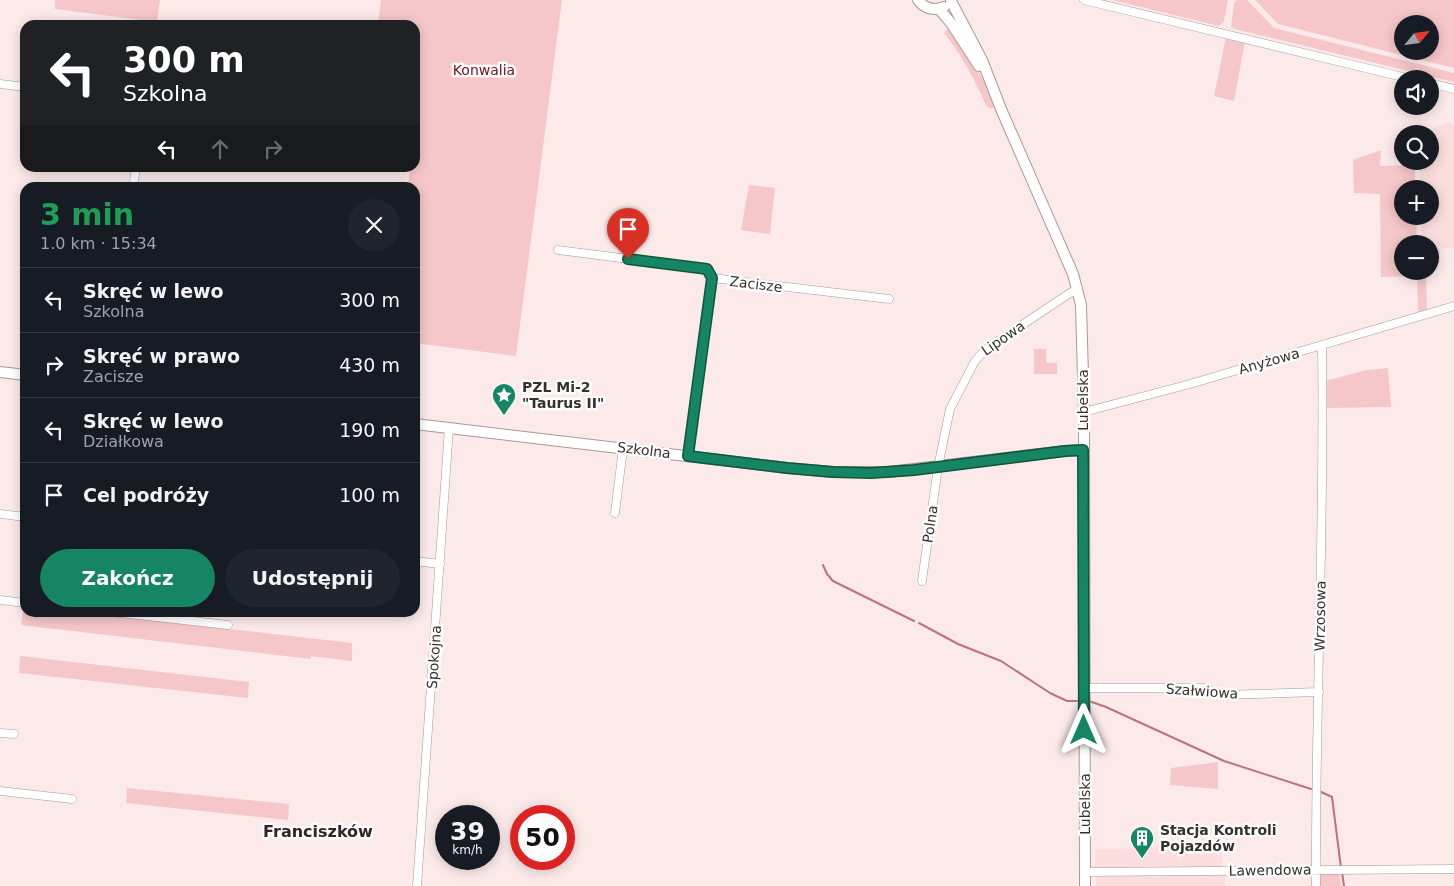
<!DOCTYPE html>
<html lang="pl">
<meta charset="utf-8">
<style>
body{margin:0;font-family:"DejaVu Sans",sans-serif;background:#20242c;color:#f1f3f6;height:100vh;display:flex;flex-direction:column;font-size:19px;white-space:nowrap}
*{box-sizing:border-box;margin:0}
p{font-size:16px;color:#9ea1a6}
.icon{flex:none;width:28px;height:28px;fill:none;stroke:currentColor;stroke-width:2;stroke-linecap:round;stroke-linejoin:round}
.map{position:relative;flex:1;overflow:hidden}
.details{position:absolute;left:20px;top:182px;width:400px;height:435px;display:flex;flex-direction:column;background:#171b24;border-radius:15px;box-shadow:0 2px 12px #0003}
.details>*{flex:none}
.hud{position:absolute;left:20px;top:20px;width:400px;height:152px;border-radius:15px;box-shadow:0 2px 12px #0003;background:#202124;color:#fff;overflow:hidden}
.needle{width:32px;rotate:61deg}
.controls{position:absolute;left:1394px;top:15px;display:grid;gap:10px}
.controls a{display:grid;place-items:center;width:45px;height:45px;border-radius:50%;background:#171b24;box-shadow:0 2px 12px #0003;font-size:25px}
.speed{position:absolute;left:435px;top:805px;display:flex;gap:10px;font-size:25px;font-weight:700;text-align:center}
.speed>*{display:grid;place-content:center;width:65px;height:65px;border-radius:50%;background:#171b24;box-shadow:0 2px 12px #0003;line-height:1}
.speed small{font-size:12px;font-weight:400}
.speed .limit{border:8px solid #d22;background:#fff;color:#111}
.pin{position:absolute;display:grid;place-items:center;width:42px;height:42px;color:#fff;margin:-51px -21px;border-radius:50% 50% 50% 0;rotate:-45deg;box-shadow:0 0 5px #0007}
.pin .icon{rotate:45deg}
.me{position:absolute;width:55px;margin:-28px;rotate:0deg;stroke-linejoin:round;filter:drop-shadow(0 0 4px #0008)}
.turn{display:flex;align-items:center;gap:18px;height:105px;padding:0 20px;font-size:22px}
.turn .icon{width:65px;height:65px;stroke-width:2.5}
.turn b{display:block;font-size:35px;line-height:42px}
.lanes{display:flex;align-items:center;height:48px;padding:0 20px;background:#0003;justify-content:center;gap:25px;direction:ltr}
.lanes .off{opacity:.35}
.round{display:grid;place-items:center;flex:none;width:52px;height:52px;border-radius:26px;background:#20242c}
.summary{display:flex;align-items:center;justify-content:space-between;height:85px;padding:0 20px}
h1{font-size:30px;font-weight:700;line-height:38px;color:#1e9e55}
.primary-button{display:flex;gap:10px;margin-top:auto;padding:10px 20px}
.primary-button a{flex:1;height:58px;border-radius:30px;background:#168563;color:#fff;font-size:20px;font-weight:700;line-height:58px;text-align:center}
.primary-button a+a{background:#20242c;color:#f1f3f6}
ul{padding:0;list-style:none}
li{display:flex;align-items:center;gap:15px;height:65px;padding:0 20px;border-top:1px solid #363941}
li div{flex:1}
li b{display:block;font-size:19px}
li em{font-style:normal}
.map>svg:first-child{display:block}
</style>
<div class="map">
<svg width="1454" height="886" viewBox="0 0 1454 886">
<rect width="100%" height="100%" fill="#fceaeb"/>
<path fill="#fcdddd" d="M1448 122 1454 125V248L1440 249V263L1430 264V244H1422L1421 216H1430V189H1420V161H1430V134H1420Z
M1222 847V869H1095V849Z
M1225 873V886H1096V876Z"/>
<path fill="#f5c7c9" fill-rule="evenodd" d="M55 0H160L157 22 55 9Z
M381 0H562L516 356 415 343V325L420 283 415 282V188L408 187 410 168H415V25H378Z
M1112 0H1228L1224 21 1219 26Z
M1237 0H1247L1274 28 1454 73V82L1231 28 1234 3Z
M1255 0H1454V68L1278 24ZM1402 24H1430V51H1402Z
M949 27C963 49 988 80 994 105L993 108H989L986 105C974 79 962 55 944 33Z
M1226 37 1245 41 1234 101 1214 96Z
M1381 150 1380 166 1415 165V189H1402V216H1416L1417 244H1402V271H1426L1427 311 1418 312 1417 276 1381 277 1380 194 1354 193 1353 160Z
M749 185 775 188 770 234 741 230Z
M1034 349H1046V363H1057V374H1034Z
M1388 368 1391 407 1325 408 1326 381 1366 370Z
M24 605H25V612L90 613 352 643V661L311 656V659L21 625Z
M20 656 249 682 248 698 19 673Z
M1218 762V789L1170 785 1171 768Z
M127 788 289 804 288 820 126 803Z
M1317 871 1339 872 1341 886H1317Z"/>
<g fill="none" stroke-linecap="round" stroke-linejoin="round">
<path stroke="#be7378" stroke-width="2" d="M823 565 827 574 833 581 914 621
M919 623 958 644 1001 661 1050 693 1067 701H1077
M1089 701 1106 707 1224 761 1311 789
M1319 791 1332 797 1341 868
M1342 872 1344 886"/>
<g stroke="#ac9797" stroke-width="9">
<path id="street" d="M1084 0 1411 79
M1430 83 1454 89
M0 84 25 87
M133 188 136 168
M558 250 707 269 712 278
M1084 412 1190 384 1454 306
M688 456 712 278 889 299
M615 513 623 448
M0 514 25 517
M415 561 440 564
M922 581 938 467 950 409 975 361 986 349 1070 293 1078 289
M0 600 25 603
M112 612 228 625
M1085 688H1204L1221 695 1319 692
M0 733 14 734
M0 791 72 799
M1085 872 1454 869
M417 886 449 428
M1316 886C1315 706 1325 526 1322 346"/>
</g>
<g stroke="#ac9797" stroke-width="12">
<path id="secondary" d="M918 0C925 9 934 11 944 7
M951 1 982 60 1001 109 1073 274 1081 305 1084 412 1085 886
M939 9 951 23 979 66
M0 372 25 375
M415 424 787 468 833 472H889L1065 451 1083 450"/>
</g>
<use href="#street" stroke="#fff" stroke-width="8"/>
<use href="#secondary" stroke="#fff" stroke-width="10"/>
</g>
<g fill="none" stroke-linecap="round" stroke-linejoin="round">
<g stroke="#0e5640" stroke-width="12">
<path id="route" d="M628 259 707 269 712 278 688 456 787 468 833 472 871 473 914 470 1065 451 1083 450 1084 730"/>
</g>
<use href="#route" stroke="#168563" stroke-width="9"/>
</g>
<defs>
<g id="sight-pin" transform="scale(1.25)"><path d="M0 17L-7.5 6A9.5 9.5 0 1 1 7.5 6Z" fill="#168563" stroke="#fcfcfc"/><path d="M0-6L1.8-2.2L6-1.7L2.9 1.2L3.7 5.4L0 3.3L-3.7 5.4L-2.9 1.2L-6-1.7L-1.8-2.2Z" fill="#fff"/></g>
<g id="building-pin" transform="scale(1.25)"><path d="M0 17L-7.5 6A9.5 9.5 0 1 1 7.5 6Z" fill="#168563" stroke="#fcfcfc"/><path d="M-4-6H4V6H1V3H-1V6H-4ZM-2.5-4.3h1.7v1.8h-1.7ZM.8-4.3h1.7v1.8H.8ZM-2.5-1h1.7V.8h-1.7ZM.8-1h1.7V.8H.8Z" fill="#fff"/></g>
</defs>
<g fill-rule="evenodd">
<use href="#sight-pin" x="504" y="395"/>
<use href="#building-pin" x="1142" y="838"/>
</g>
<g text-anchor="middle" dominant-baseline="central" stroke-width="5" stroke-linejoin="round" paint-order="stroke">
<g font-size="14" fill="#6d1224" stroke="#fcfcfc">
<text x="484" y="70">Konwalia</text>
</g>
<g font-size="14" fill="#383030" stroke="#fcfcfc">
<text transform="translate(756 284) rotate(7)">Zacisze</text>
<text transform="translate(1003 338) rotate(-35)">Lipowa</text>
<text transform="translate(1269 361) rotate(-16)">Anyżowa</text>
<text transform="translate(1083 400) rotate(-90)">Lubelska</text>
<text transform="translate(644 450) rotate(7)">Szkolna</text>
<text transform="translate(930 524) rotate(-82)">Polna</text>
<text transform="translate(1320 616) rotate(-89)">Wrzosowa</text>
<text transform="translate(434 657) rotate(-86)">Spokojna</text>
<text transform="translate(1202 691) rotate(4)">Szałwiowa</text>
<text transform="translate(1085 804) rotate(-90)">Lubelska</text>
<text transform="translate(1270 870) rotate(-1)">Lawendowa</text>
</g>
<g font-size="14" font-weight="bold" fill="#383030" stroke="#fcfcfc" text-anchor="start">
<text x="522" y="387">PZL Mi-2<tspan x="522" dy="16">"Taurus II"</tspan></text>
<text x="1160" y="830">Stacja Kontroli<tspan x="1160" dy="16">Pojazdów</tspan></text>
</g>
<g font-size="16" font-weight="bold" fill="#352425" stroke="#fcfcfc">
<text x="318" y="831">Franciszków</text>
</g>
</g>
</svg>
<div class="controls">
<a><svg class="needle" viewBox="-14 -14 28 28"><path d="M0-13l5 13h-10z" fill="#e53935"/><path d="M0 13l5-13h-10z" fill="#9ea1a6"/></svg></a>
<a><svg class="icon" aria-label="sound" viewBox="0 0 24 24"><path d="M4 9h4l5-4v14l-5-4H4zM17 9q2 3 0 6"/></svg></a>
<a><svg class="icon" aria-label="search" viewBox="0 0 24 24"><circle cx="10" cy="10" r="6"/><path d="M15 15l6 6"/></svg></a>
<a>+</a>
<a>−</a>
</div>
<div class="speed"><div>39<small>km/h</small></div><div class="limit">50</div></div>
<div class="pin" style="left:628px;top:259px;background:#d93025"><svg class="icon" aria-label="arrive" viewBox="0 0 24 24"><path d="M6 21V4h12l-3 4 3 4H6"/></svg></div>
<svg class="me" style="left:1084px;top:730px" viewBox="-20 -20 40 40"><path d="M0-17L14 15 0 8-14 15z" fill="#168563" stroke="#fff" stroke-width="4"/></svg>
<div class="hud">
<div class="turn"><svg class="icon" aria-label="left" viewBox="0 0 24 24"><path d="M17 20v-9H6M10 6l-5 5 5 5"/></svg><div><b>300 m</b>Szkolna</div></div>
<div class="lanes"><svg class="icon" aria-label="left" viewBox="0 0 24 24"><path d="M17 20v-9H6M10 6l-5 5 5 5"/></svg><svg class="icon off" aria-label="ahead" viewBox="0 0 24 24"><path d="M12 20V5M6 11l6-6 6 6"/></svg><svg class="icon off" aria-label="right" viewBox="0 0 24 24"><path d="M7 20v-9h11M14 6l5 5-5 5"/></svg></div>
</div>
<section class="details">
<div class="summary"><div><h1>3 min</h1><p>1.0 km · 15:34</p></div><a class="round"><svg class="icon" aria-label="close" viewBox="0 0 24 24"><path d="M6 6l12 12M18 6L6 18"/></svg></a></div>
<ul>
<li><svg class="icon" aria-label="left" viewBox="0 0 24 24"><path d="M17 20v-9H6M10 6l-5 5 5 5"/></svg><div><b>Skręć w lewo</b><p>Szkolna</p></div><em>300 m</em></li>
<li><svg class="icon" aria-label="right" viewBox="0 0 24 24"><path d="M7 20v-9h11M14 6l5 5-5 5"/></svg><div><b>Skręć w prawo</b><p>Zacisze</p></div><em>430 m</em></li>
<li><svg class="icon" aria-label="left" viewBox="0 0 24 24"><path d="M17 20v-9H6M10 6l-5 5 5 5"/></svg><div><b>Skręć w lewo</b><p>Działkowa</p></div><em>190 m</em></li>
<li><svg class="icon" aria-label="arrive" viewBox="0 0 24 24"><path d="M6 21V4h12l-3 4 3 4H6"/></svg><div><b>Cel podróży</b></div><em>100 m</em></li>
</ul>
<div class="primary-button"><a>Zakończ</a><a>Udostępnij</a></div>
</section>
</div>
